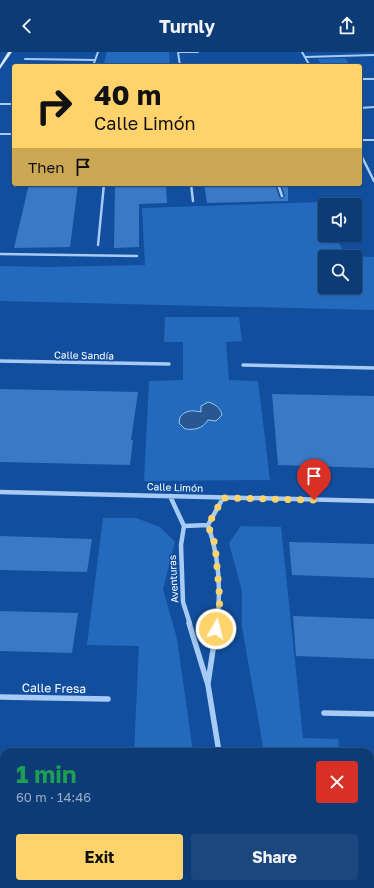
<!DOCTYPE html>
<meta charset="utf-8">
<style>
body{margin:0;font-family:"Golos Text",sans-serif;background:#1b467e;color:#f1f3f6;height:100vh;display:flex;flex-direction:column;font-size:15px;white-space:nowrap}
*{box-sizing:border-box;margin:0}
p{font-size:13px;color:#9aadc5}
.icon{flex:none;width:22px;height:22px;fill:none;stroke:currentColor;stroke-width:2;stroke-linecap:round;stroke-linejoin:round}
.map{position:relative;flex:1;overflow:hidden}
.side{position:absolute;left:0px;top:696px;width:374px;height:140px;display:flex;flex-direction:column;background:#0d3b76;border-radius:12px 12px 0 0;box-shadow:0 1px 3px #0004,0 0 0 1px #2d5588}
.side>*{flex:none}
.guide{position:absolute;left:12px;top:12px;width:350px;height:122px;border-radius:4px;box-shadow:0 1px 3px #0004,0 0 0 1px #2d5588;background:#ffd36b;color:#111;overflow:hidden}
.controls{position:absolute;left:318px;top:146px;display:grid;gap:8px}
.controls a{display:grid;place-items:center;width:44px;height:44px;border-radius:4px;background:#0d3b76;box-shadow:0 1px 3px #0004,0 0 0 1px #2d5588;font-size:20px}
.pin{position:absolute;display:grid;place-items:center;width:34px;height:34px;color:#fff;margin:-41px -17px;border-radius:50% 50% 50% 0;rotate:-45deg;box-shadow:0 0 4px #0007}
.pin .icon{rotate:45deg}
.me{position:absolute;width:44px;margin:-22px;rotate:8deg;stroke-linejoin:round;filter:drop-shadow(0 0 3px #0008)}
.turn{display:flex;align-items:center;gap:14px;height:84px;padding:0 16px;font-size:18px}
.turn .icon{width:52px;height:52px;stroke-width:2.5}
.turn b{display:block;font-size:28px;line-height:34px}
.then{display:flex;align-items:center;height:38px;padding:0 16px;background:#0003;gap:8px;font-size:15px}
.round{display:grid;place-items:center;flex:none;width:42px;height:42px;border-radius:4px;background:#1b467e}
.overview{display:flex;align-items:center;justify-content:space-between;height:68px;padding:0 16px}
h1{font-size:24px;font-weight:700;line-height:30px;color:#1e9e55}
.button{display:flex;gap:8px;margin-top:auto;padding:8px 16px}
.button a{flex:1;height:46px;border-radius:4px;background:#ffd36b;color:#111;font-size:16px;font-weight:700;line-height:46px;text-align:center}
.button a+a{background:#1b467e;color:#f1f3f6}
header{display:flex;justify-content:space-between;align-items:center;height:52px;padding:0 16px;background:#0d3b76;font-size:18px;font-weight:700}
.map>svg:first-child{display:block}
</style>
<header><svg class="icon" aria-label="back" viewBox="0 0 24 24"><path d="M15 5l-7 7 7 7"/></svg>Turnly<svg class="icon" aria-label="share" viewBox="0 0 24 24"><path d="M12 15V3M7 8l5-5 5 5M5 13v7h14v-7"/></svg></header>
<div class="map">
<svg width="374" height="836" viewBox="0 0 374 836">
<rect width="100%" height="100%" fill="#114f9e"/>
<path fill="#246abc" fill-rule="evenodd" d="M107 0H169L170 14H103Z
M345 6 350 14H322L318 7Z
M323 150 325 155V183H336L345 204 374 205V258L0 249V214L47 215 145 213 142 156ZM325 205H355V235H325Z
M165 265H239L242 289 226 290 229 328 258 329 270 428 144 429 149 329 183 328V290H164Z
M103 466H136L160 475 175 490 163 537 177 587 193 700H134L139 594 87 593Z
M241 474 281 475 303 686 338 687 340 700H264L242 575V539L229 491Z
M122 832H210L211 836H122Z
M288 832H357L358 836H288Z"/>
<path fill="#295791" stroke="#99c6f8" d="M208 350C215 352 221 356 222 363L216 369 208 368C202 377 195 378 185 377L179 371 180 365C186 358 192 358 201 360V354Z"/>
<path fill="#3a79c5" d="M29 132H78L70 195 14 196Z
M115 132H166L167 151 139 152V195L114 196Z
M204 132H275L279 145 282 147 285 144 281 132H288V149L207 151Z
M0 337 138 340 131 388H133L130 413 0 410Z
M272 342 374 344V416L278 413Z
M0 484 92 487 87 520 0 518Z
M289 490 374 492V526L292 523Z
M0 559 78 561 72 601 0 599Z
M293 564 374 567V607L296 604Z"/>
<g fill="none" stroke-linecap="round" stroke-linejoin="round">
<path stroke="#a7cbf5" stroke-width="2" d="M178 0H198
M178 0 180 14
M302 0 310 14
M305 5 374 3
M25 7 95 8
M93 14 98 0
M360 27H374
M0 52H14
M360 56 374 55
M0 82H14
M360 88H374"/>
<path stroke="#a7cbf5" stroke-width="2.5" d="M360 101 374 129
M191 132 193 149
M278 132 282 144
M15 134 16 132
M98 193 104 132
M0 202 137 204"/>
<path stroke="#a7cbf5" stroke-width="3.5" d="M0 309 169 312
M243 313 374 316"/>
<path stroke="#a7cbf5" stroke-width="4.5" d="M0 440 374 449
M170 444 184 474 181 493 183 550 190 572
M184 474 208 473
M217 572C221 539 219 504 208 473L223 446"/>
<path stroke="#a7cbf5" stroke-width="5.5" d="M189 571 208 633 219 700
M208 631 217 571
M0 645 108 647
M324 661 374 662
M239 832 240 836"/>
<path fill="#d7e8fd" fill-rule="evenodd" d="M8 0H12L0 17V13Z"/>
</g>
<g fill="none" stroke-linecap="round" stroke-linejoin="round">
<path stroke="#ffd36b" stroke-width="7" stroke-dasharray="0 12.6" d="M216 577 220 549 215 492 208 473 223 446 314 448"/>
</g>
<g text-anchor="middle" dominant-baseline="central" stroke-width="3.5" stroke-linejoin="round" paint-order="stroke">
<g font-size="10" fill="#fff" stroke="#114f9e">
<text transform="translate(84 303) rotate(1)">Calle Sandía</text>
<text transform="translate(175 435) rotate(2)">Calle Limón</text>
<text transform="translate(173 527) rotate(-93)">Aventuras</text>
</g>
<g font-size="12" fill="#fff" stroke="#114f9e">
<text transform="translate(54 636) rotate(1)">Calle Fresa</text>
</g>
</g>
</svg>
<div class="controls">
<a><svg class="icon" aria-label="sound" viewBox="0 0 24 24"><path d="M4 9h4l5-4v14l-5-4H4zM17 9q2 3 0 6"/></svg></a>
<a><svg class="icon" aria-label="search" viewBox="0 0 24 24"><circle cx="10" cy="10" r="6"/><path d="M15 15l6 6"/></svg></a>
</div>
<div class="pin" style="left:314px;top:448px;background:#d93025"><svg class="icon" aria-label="arrive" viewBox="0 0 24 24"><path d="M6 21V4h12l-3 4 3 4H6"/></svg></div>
<svg class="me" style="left:216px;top:577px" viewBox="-20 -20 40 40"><circle r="17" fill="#ffd36b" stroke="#fff" stroke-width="3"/><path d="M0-11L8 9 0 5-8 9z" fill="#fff"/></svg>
<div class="guide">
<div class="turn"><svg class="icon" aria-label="right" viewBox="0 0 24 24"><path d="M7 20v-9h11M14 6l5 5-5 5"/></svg><div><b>40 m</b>Calle Limón</div></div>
<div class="then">Then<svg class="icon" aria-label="arrive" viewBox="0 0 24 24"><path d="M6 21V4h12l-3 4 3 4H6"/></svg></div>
</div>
<section class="side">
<div class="overview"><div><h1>1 min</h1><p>60 m · 14:46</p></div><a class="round" style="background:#d93025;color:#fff"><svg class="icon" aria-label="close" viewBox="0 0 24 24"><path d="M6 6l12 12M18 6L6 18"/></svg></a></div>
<div class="button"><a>Exit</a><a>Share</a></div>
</section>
</div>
